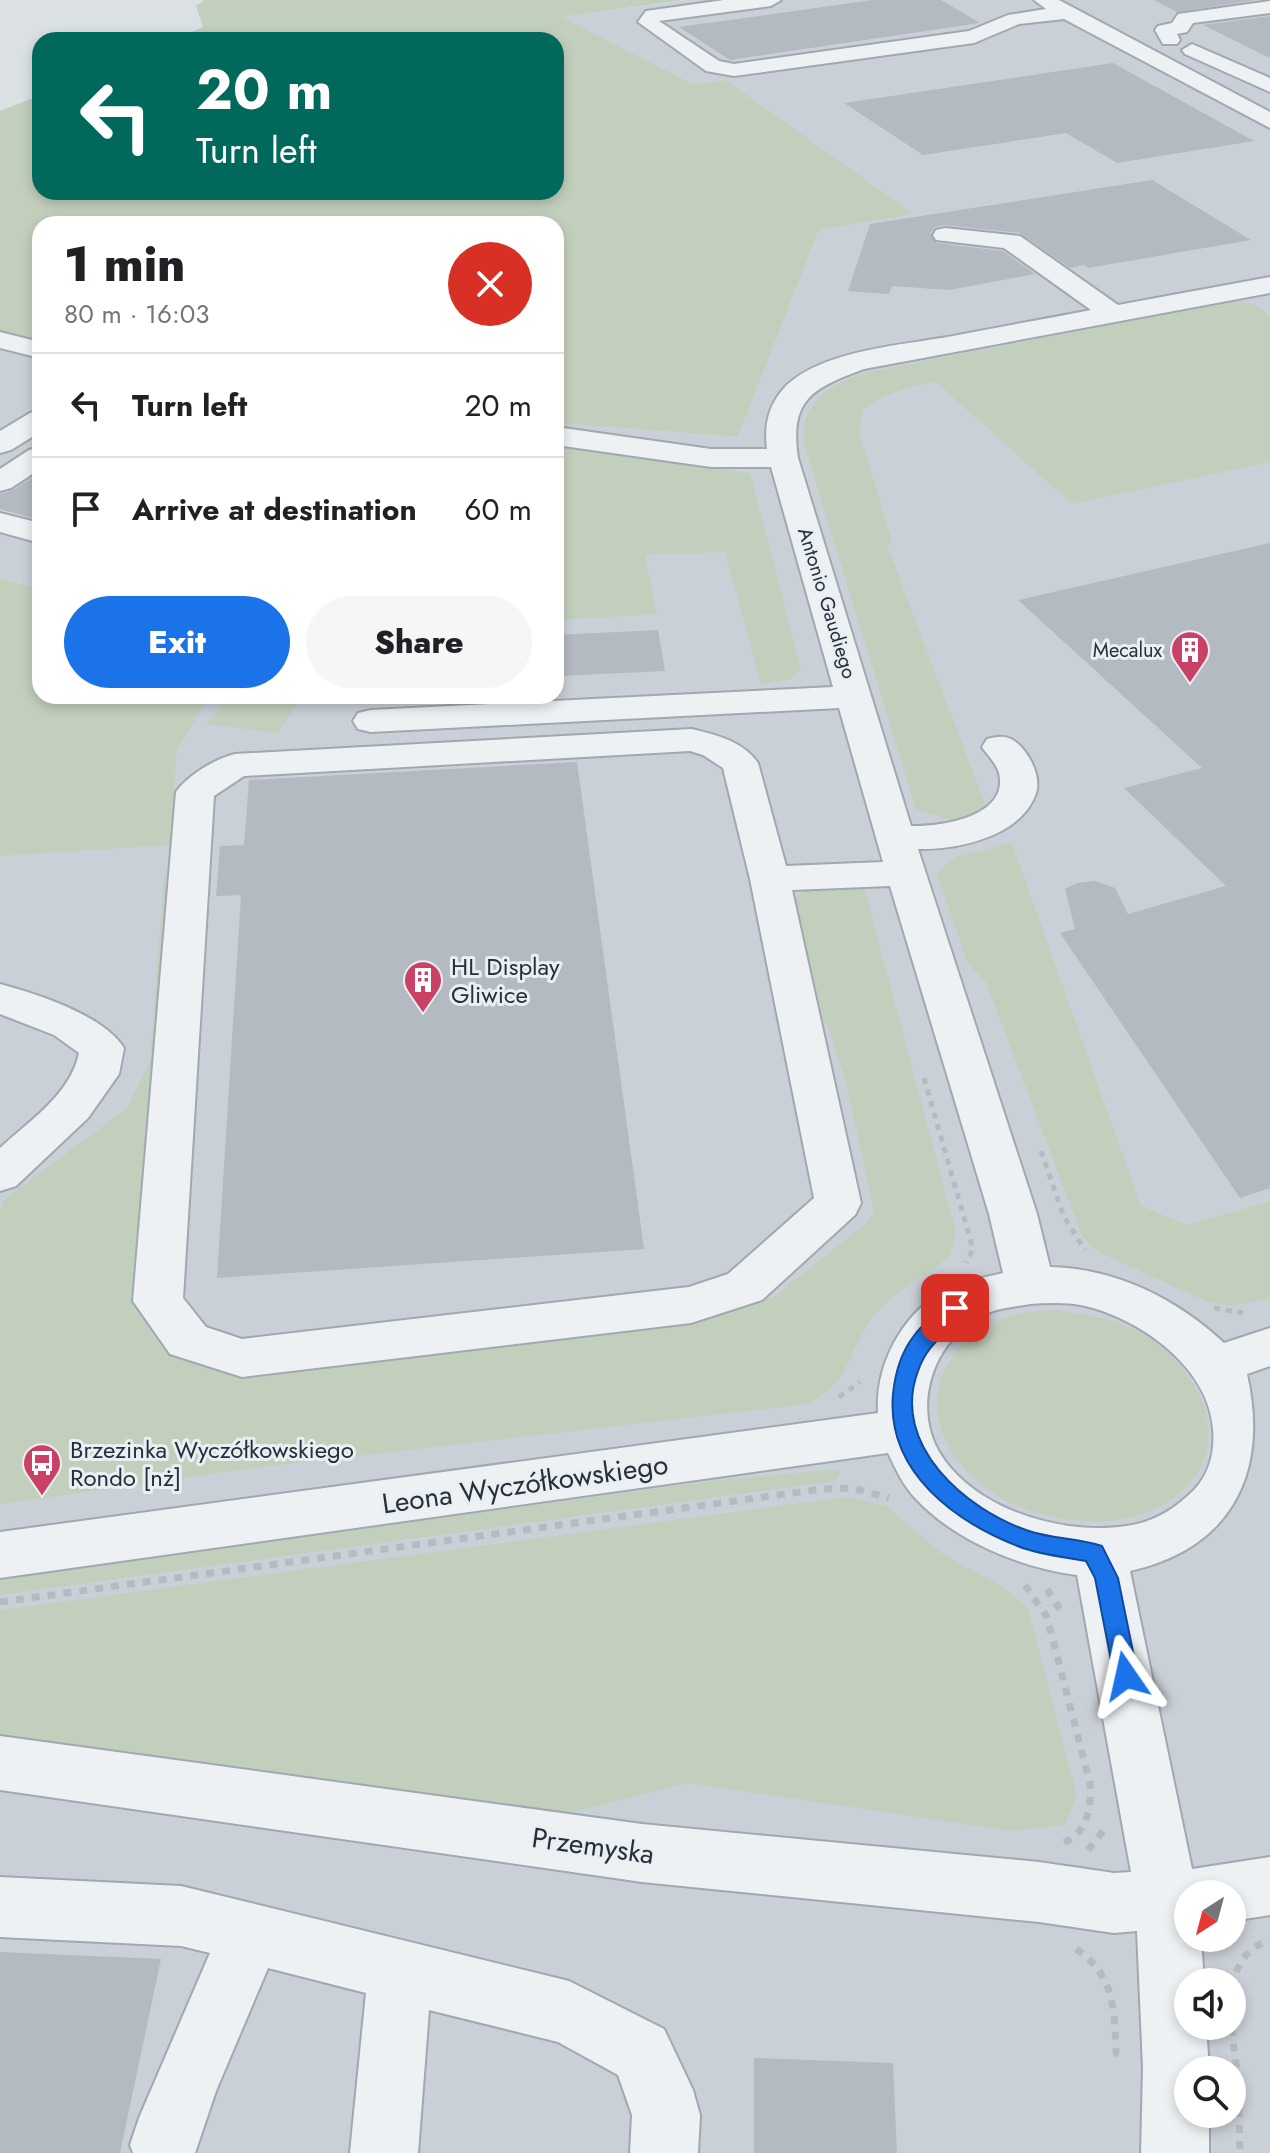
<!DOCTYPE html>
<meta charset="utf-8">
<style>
body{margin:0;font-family:Jost,sans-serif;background:#f6f6f6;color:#202124;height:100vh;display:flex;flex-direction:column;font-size:30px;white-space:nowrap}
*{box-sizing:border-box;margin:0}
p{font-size:26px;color:#757577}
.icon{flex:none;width:44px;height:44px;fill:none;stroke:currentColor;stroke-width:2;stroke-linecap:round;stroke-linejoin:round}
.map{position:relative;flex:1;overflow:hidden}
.drawer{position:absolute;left:32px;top:216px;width:532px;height:488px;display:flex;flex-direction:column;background:#fff;border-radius:24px;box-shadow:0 4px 12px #0003}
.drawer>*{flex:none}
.top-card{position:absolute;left:32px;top:32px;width:532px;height:168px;border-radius:24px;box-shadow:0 4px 12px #0003;background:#00695c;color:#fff;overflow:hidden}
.needle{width:52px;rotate:216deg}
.fabs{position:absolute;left:1174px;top:1880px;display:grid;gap:16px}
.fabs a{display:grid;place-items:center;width:72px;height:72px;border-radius:50%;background:#fff;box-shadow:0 4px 12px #0003;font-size:40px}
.pin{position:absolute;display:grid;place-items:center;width:68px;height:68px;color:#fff;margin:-34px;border-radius:16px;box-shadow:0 4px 12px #0006}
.me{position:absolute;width:88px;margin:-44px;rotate:349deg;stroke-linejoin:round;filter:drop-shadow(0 0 6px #0008)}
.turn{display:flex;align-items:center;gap:28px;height:168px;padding:0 32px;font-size:36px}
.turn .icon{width:104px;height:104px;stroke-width:2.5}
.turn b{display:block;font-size:56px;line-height:68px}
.round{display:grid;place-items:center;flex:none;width:84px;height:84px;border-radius:42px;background:#f6f6f6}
.head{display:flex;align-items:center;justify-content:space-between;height:136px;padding:0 32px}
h1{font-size:48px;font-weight:800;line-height:60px}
.cta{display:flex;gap:16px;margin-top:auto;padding:16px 32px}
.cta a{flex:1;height:92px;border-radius:48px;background:#1a73e8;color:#fff;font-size:32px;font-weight:800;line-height:92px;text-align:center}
.cta a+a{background:#f6f6f6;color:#202124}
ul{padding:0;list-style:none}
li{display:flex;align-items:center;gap:24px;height:104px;padding:0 32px;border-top:2px solid #e0e0e0}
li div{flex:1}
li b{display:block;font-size:30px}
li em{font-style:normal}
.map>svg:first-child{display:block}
</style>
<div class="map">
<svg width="1270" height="2153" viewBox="0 0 1270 2153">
<rect width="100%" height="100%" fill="#dbe0e5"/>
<path fill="#cad0d7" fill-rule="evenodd" d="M689 0H1270V2153H0V335L40 344V696H556V423L738 437 819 230 912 214 726 80 693 84 560 17ZM1188 1894H1232V1938H1188ZM1188 1982H1232V2026H1188ZM1188 2070H1232V2114H1188Z"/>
<path fill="#c3cfbd" d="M204 0H684L561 17 693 84 726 80 913 214 819 230 738 437 556 423V224H40V344L0 335V111L40 95V192H556V40H173L203 27 196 6Z
M1233 300 1252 304 1270 315V462L1072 504 936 382C908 387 886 393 862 410L860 436 892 540 887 545 991 820 956 822 916 809 804 444C799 405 826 388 859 374Z
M556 444 750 473 801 669 791 679 761 684 725 552 645 555 657 614 556 620Z
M0 578 40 590V696H209L177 750 170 845 0 856Z
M229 696H303L277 733 207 724Z
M1012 843 1141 1206 1188 1225 1270 1201V1298L1231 1306 1206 1301 1100 1253 1083 1239 986 982 967 962 937 873 956 857Z
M177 874 147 1321C157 1355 191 1365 223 1371L729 1311 774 1297 866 1223 874 1212 847 1087 829 1029 812 1008 792 902 804 889 864 887 956 1232 950 1257C922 1277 889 1294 869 1323 846 1357 850 1383 807 1404L254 1468 0 1504V1210L5 1199 127 1108 150 1061 164 875Z
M1055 1310C1083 1314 1111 1317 1137 1331 1205 1367 1243 1454 1166 1503 1142 1518 1113 1523 1085 1521 1045 1519 1004 1506 974 1478 910 1420 933 1339 1013 1315 1026 1311 1041 1311 1055 1310Z
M835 1469 840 1471 836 1481 821 1483 0 1595V1578L703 1482Z
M847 1497 886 1506 944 1555 1002 1586 1028 1608 1077 1796 1065 1825 1011 1831 687 1783 563 1815 0 1736V1610Z"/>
<path fill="#b3bac2" d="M873 0H941L980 23 730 60 679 27Z
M1154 0H1256L1177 12Z
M1270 16V58L1203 25Z
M1113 63 1254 141 1117 163 1066 133 923 155 844 103Z
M1152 180 1251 240 1088 268 1084 265 1070 268 1020 233 944 225 935 227 930 233 936 243 1003 251 1035 274 949 290 892 286 889 294 848 291 870 224Z
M40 473V520L0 509V494L13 490Z
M1270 543V1188L1240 1198 1060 933 1075 929 1065 889 1077 883 1095 881 1115 888 1128 914 1226 886 1124 788 1202 768 1018 600Z
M658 630 665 671 556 676V635Z
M577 762 644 1249 217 1278 241 895 216 896 220 846 244 845 249 780Z
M0 1952 161 1959 120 2153H0Z
M754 2058 893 2063 897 2153H754Z"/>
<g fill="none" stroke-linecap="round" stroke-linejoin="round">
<g stroke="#a1a8af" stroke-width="4">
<path id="minor" d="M724 0H781L771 6 659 21 719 61 734 64 969 31 1008 15 1046 9 1034 0H1059L1270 112V128L1064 19 1019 24 974 43 734 76 706 71 638 22 646 11Z
M1270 1V13L1193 23 1187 32 1177 34 1180 40 1177 44H1163L1155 30 1158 26 1172 23 1178 14Z
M1192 44 1270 78V92L1185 54 1182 50Z
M945 228 1020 236 1118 305 1270 277V293L864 369C813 388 789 399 798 458L911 826C938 827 1002 818 1000 780 1000 767 989 757 982 747L987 739C995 737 1003 735 1011 739 1027 747 1042 776 1036 793 1022 836 958 850 918 849L1037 1214 1050 1267C1115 1268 1177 1299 1224 1343L1270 1328V1366L1247 1374C1270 1477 1228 1549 1130 1571L1192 1869 1270 1857V1915L1232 1921V1894H1188V1938H1201L1204 1982H1188V2026H1206L1209 2068 1188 2070V2114H1209V2153H1141L1143 2068 1137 1931 1114 1933 1039 1922 642 1882 0 1790V1736L642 1824 1039 1862 1114 1873 1131 1872 1077 1575C1021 1568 956 1541 917 1500 904 1487 896 1470 888 1453L0 1578V1532L878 1413C875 1368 899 1320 937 1295 956 1283 981 1278 1003 1273L989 1214 890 886 792 890 861 1203 855 1215 762 1300 691 1323 242 1377 170 1354 133 1301 176 792C188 775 215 759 235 754L692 729C716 735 743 741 758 763L786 866 883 862 839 708 371 732 358 729 353 721 358 713 371 710 833 687 771 467H711L556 445V427L711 449H767C764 426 768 405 785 387 822 350 904 345 953 336 999 327 1045 319 1091 310L1004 248 936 240 933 235 936 230ZM690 751 703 755 723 768 750 879 814 1198 728 1274 689 1287 242 1339 206 1327 183 1298 214 796 244 776ZM1030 1304C1048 1303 1067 1302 1085 1306 1141 1319 1209 1368 1213 1429 1215 1451 1210 1473 1194 1490 1178 1506 1159 1519 1137 1524 1072 1539 973 1512 938 1450 912 1402 935 1339 983 1315 997 1308 1014 1307 1030 1304Z
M0 332 40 342V358L0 348Z
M40 410V432L11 450 0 453V431L30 413Z
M40 447V469L11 488 0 491V469L29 450Z
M0 513 40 523V543L0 532Z
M0 984C37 994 103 1015 124 1048L119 1074 88 1118 16 1186 0 1191V1148C29 1121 71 1094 79 1053L54 1035 0 1014Z
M0 1877 181 1886 569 1981 664 2029 693 2090 700 2115 698 2153H630L632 2115 618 2075 558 2042 429 2010 418 2153H350L366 1993 268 1968 216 2091 195 2153H133L130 2145 139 2118 210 1953 181 1946 0 1937Z"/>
</g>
<path stroke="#b6bbc0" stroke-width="5" stroke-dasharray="6 6" stroke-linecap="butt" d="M924 1078 973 1249 966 1263
M1041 1151 1064 1217 1085 1250
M1214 1308 1243 1313
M839 1397 860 1382"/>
<path stroke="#b6bbc0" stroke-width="7" stroke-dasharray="8 8" stroke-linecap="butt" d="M1025 1585 1047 1617 1090 1783C1091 1810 1088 1833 1061 1844
M1047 1589 1061 1611
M0 1602 822 1489 852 1488 889 1498
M1088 1850 1104 1830
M1076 1949C1114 1974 1115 2010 1116 2053L1126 2055
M1232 2076 1238 2077C1232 2033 1215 1957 1270 1940
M1238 2077 1240 2153"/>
<use href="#minor" fill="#eef1f4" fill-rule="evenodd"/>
</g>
<path fill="#1a73e8" stroke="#114b97" stroke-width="2" d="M955 1300 963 1302 966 1308C952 1332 929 1339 918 1371 890 1445 966 1510 1029 1531 1052 1539 1078 1538 1102 1546L1118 1578 1138 1676 1134 1684 1126 1687 1117 1684 1114 1676 1095 1578 1086 1561C1065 1557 1041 1555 1020 1547 955 1522 886 1472 893 1394 895 1374 901 1353 913 1337 922 1324 937 1313 948 1302Z"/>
<defs>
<g id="building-pin" transform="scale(2)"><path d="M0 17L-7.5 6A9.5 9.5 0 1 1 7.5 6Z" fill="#c94265" stroke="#eaeff3"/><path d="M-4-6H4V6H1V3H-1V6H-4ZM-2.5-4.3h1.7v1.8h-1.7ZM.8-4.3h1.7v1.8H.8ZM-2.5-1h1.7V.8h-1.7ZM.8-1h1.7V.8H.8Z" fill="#fff"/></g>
<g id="bus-pin" transform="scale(2)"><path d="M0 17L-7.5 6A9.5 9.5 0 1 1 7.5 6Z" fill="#c94265" stroke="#eaeff3"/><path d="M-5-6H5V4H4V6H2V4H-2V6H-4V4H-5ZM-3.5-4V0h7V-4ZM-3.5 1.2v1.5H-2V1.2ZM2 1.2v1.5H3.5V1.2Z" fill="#fff"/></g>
</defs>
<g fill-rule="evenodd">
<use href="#building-pin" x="1190" y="650"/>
<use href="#building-pin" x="423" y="980"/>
<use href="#bus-pin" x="42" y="1463"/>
</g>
<g text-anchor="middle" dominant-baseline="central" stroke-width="6" stroke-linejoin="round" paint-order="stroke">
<g font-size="20" fill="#26303b" stroke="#eaeff3">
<text transform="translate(827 603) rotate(73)">Antonio Gaudiego</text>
</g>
<g font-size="20" fill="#26303b" stroke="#eaeff3" text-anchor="end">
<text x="1162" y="650">Mecalux</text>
</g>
<g font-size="24" fill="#26303b" stroke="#eaeff3" text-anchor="start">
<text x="451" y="966">HL Display<tspan x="451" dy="28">Gliwice</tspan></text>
<text x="70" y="1449">Brzezinka Wyczółkowskiego<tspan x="70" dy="28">Rondo [nż]</tspan></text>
</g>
<g font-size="28" fill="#26303b" stroke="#eaeff3">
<text transform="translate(525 1484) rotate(-8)">Leona Wyczółkowskiego</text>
<text transform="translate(593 1846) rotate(8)">Przemyska</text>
</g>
</g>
</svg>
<div class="fabs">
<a><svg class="needle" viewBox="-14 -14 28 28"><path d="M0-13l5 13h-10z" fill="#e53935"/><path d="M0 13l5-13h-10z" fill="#757577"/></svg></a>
<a><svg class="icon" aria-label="sound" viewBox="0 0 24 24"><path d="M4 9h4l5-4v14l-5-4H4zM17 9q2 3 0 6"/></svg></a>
<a><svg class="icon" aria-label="search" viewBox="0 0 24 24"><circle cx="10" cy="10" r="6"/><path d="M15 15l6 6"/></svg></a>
</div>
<div class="pin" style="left:955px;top:1308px;background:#d93025"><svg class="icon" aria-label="arrive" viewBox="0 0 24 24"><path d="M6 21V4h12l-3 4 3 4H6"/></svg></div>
<svg class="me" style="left:1126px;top:1676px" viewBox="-20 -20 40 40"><path d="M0-17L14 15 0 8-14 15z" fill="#1a73e8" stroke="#fff" stroke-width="4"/></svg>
<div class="top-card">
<div class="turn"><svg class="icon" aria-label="left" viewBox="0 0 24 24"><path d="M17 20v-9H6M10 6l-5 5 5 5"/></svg><div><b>20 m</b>Turn left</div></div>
</div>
<section class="drawer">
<div class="head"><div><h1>1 min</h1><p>80 m · 16:03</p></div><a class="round" style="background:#d93025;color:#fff"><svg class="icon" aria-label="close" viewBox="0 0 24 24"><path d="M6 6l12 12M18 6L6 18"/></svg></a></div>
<ul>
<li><svg class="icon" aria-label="left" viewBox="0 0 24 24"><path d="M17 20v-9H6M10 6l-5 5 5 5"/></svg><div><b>Turn left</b></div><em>20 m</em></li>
<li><svg class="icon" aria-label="arrive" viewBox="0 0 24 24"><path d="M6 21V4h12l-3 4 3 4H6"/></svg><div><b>Arrive at destination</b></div><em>60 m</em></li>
</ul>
<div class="cta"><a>Exit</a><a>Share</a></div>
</section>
</div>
